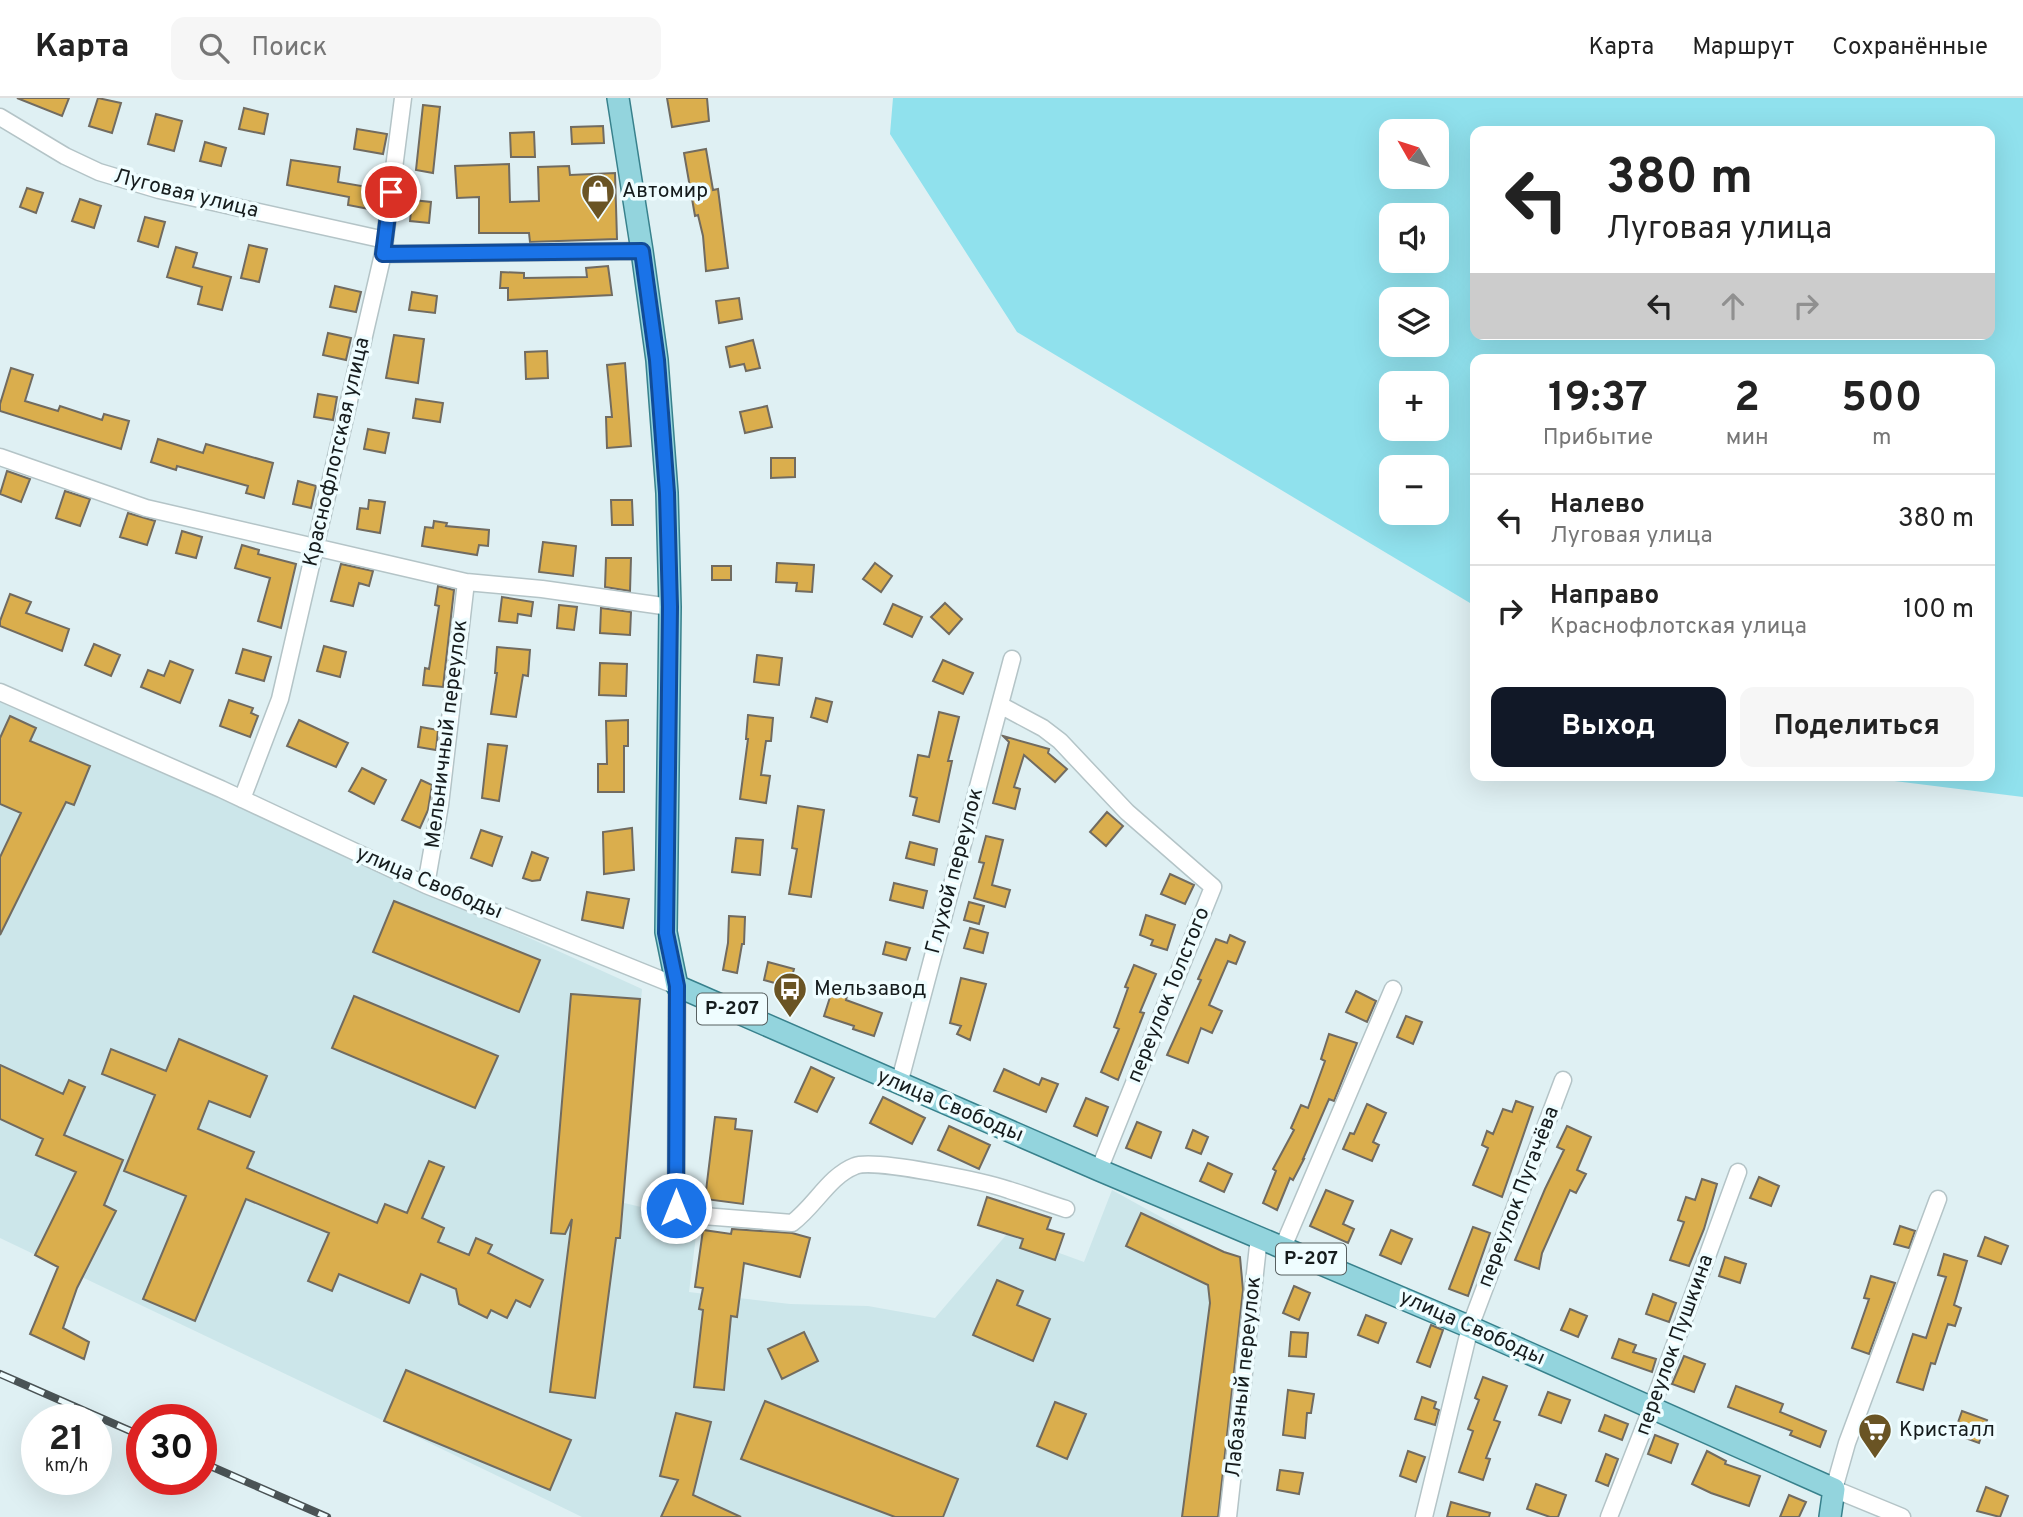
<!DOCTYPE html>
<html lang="ru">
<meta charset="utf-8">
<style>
body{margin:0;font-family:Overpass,sans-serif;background:#f6f6f6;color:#222;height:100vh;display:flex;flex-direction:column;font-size:26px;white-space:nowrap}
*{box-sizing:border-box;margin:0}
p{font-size:23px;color:#767676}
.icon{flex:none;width:38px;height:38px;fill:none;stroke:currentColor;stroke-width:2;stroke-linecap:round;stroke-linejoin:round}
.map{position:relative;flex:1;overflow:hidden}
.details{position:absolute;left:1470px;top:256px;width:525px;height:427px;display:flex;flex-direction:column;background:#fff;border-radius:14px;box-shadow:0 7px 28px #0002}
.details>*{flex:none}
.hud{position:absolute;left:1470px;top:28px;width:525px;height:214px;border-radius:14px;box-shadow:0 7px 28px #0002;background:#fff;color:#222;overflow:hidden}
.needle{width:46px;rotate:309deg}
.tools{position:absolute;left:1379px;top:21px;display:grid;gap:14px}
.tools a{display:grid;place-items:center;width:70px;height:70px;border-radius:14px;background:#fff;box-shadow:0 7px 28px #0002;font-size:35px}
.speed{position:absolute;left:21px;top:1306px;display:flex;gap:14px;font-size:35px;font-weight:700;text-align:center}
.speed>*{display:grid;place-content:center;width:91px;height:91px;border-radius:50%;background:#fff;box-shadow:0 7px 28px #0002;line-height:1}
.speed small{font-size:18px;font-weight:400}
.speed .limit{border:10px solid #d22;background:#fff;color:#111}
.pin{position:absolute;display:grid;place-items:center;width:60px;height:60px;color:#fff;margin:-30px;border:4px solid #fff;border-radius:50%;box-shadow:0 2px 7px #0007}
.me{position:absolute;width:77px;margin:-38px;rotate:0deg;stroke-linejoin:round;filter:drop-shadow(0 0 5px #0008)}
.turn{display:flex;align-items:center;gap:24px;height:147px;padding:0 21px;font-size:32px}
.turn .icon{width:91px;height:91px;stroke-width:2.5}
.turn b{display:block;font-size:49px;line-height:60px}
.lanes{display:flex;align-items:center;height:66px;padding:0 21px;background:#0003;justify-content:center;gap:35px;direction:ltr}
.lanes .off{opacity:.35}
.eta{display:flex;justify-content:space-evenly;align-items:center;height:119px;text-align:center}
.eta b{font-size:42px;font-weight:700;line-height:49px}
.primary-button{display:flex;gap:14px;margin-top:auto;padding:14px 21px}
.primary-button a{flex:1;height:80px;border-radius:14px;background:#111827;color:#fff;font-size:28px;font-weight:700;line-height:80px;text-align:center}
.primary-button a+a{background:#f6f6f6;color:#222}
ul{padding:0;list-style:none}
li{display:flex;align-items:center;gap:21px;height:91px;padding:0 21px;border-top:2px solid #e0e0e0}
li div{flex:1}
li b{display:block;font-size:26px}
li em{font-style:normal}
header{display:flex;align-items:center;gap:42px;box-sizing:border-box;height:98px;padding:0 35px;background:#fff;border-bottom:2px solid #e0e0e0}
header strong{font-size:33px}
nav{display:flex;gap:38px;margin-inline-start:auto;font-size:24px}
.search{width:490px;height:63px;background:#f6f6f6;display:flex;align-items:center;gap:18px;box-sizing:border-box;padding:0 24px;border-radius:14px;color:#767676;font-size:26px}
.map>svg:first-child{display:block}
</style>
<header>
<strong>Карта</strong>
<div class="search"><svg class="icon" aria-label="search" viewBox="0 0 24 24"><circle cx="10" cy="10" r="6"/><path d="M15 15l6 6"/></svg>Поиск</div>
<nav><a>Карта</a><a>Маршрут</a><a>Сохранённые</a></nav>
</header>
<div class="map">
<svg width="2023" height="1419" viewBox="0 0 2023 1419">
<rect width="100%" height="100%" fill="#dff0f3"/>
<path fill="#cce6ea" d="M0 600 642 891 624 1105 698 1122 689 1194 790 1206 868 1208 935 1220 1007 1136 1084 1164 1112 1092 1224 1154 1240 1159 1247 1211 1224 1419H582L384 1323 0 1140Z"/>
<path fill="#90e1ed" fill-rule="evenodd" d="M893 0H2023V699L1846 677H1990V261H1475V508L1017 234 890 36ZM1391 33H1437V79H1391ZM1475 33H1990V236H1475ZM1437 117V163H1391V117ZM1437 201V247H1391V201ZM1391 285H1437V331H1391ZM1391 369H1437V415H1391Z"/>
<path fill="#daae4d" stroke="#716b60" stroke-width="2" d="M17 0H69L62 18Z
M98 0 121 5 112 35 89 28Z
M667 0H707L709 23 672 29Z
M423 7 440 9 433 75 416 72Z
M244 10 268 16 264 36 239 31Z
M156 16 182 23 174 53 148 46Z
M603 28 604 45 572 46 571 29Z
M357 31 387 36 383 56 354 51Z
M534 34 535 59H511L510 35Z
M205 44 226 50 221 68 200 63Z
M706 51 713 92 718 91 728 170 706 173 703 138 698 117 695 118 684 55Z
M291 62 340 69 338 84 373 90 369 111 348 107 349 99 287 87Z
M509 66 510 104 539 103 538 69 569 68 570 77 615 75 617 141 530 144 529 135H479V99L457 100 455 68Z
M27 90 43 95 36 115 20 109Z
M80 101 101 108 94 130 72 123Z
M412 102 431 104 429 125 410 123Z
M145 119 165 124 158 149 138 143Z
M249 147 267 151 259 184 241 180Z
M176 149 197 155 193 169 231 179 222 212 198 206 202 189 167 179Z
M608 168 612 197 508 202V190H500L501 174 524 175V180L587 179 586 170Z
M335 188 361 194 356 214 330 209Z
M412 194 437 198 435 215 409 212Z
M739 200 742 221 719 225 716 203Z
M328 235 351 240 346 262 323 257Z
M394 237 424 241 418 285 386 280Z
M753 242 760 270 746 273 744 266 730 269 726 249Z
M547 253 548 280 526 281 525 254Z
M625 265 631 348 607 350 606 319H612L607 267Z
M11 270 33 277 25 303 58 313 60 308 102 322 104 316 129 323 121 351 0 313V306Z
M318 296 337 299 333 322 314 319Z
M416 301 443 305 440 324 413 320Z
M767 308 772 329 745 335 740 314Z
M368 331 389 335 385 355 364 351Z
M158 341 203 355 206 346 273 365 264 400 246 395 248 388 177 368 176 372 151 364Z
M771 360H795V379L771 380Z
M7 373 30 381 21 404 0 396Z
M298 383 316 388 311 410 293 406Z
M65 393 90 401 80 428 56 420Z
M369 402 385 404 380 435 357 431 360 410 368 411Z
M611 402H632L633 427H612Z
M128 415 155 423 147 447 120 439Z
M434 423 447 425 446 428 489 432 488 448 479 447 477 457 422 448 425 429 433 430Z
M182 433 202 439 196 460 176 455Z
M543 444 576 448 573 478 539 474Z
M242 447 259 452 258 456 296 466 281 530 258 523 270 480 235 470Z
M606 460H631L630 493 605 489Z
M777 465 814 467 812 494 796 493 797 485 776 484Z
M875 465 892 478 881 494 863 481Z
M341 466 373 473 369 488 359 485 353 508 331 503Z
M712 468H731V482H712Z
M438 488 454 492 443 589 423 587 425 570 429 571 439 508 435 507Z
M10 496 31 504 26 515 69 531 62 553 0 528V523Z
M502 499 533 504 531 518 518 516 517 525 499 523Z
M945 505 962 521 949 536 931 519Z
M893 506 922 519 912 539 884 526Z
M559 507 577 509 574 532 557 530Z
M601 510 631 514 630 537 600 535Z
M94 546 120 557 111 578 85 567Z
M324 548 346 554 340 579 317 573Z
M497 549 530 552 528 578 523 577 516 619 491 616 497 575H495Z
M243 551 271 559 264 583 236 575Z
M757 557 782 560 779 587 754 584Z
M943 562 973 575 963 596 933 583Z
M170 563 193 572 180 605 141 589 148 572 164 578Z
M600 565 627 566 626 598 599 597Z
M816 600 832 604 827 624 811 619Z
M229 602 253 610 251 615 258 618 250 639 220 628Z
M939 614 959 619 948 663H952L939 724 913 717 917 700 910 698 918 657 929 659Z
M748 617 773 620 771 643H766L761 677 770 678 766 705 740 701 748 641H746Z
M10 618 36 630 30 643 90 668 74 707 66 704 0 837V759L21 715 0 706V640Z
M299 622 348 645 336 669 287 648Z
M628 622V648H624V694H598V666H607L606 623Z
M421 629 438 632 436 652 418 649Z
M1003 638 1049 651 1048 655 1067 671 1055 684 1024 657 1014 689 1020 691 1015 711 993 705 1009 644Z
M488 646 507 648 499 703 482 700Z
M362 670 386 682 374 706 349 693Z
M421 682 432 687 428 712 420 730 402 722Z
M798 708 824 712 811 799 789 796 797 751 792 750Z
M1107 714 1123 728 1106 748 1090 734Z
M632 730 634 772 604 776 603 734Z
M481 732 502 739 492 768 471 760Z
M986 738 1003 742 992 787 1010 792 1005 809 974 800 984 765 979 764Z
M736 740 763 742 760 777 732 774Z
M910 744 937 751 934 767 906 760Z
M532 754 548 760 540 782 532 783 523 780Z
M1170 776 1194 787 1185 806 1161 796Z
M894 785 927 793 923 810 890 802Z
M587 794 629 801 623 830 582 822Z
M394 803 540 862 519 914 373 854Z
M969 804 984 808 979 826 964 822Z
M1146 817 1175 827 1167 852 1151 847 1153 842 1140 837Z
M729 818 745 819 744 846H742L737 875 723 872 728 845Z
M970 830 988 835 983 855 964 850Z
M1230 837 1245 844 1236 866 1228 863 1209 907 1222 913 1212 935 1201 930 1188 965 1167 957 1201 882 1198 881 1216 841 1227 845Z
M886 844 910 850 906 862 883 856Z
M768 864 794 871 789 889 764 882Z
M1134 867 1156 876 1140 914 1144 915 1118 982 1101 974 1119 931 1114 929 1128 890 1125 889Z
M961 880 986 886 970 942 957 936 961 928 950 925Z
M832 893 847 898 846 902 882 915 874 938 853 931 854 928 824 918Z
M1356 893 1376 903 1367 924 1346 914Z
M571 896 640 901 620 1140H616L595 1300 550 1294 572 1121 565 1136 551 1135Z
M354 898 498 958 475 1010 332 950Z
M1406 918 1422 924 1413 946 1397 939Z
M1329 936 1357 945 1334 1003 1329 1001 1303 1061H1304L1293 1082 1290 1080 1277 1112 1263 1105 1276 1073 1273 1071 1294 1032 1291 1030 1301 1007 1308 1010 1325 963 1321 961Z
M179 941 267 978 250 1019 209 1003 198 1031 254 1054 247 1070 377 1125 385 1106 407 1115 429 1063 444 1069 422 1120 444 1130 438 1144 469 1157 476 1140 492 1147 488 1155 543 1182 530 1209 516 1202 507 1220 491 1212 487 1220 459 1206 456 1191 421 1176 409 1205 339 1176 332 1193 308 1183 329 1135 246 1101 195 1223 143 1201 186 1098 124 1073 155 997 102 976 111 951 166 973Z
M0 967 63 996 69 982 85 989 64 1037 123 1062 104 1107 116 1113 77 1190 63 1230 89 1244 84 1261 30 1236 58 1169 35 1157 76 1074 36 1057 43 1041 0 1021Z
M811 969 834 980 817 1014 795 1004Z
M1004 971 1039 987 1042 980 1058 986 1046 1014 994 993Z
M883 999 925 1020 912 1046 870 1025Z
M1086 1000 1108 1009 1097 1038 1074 1028Z
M1516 1003 1533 1009 1502 1099 1473 1087 1488 1050 1482 1047 1487 1033 1493 1036 1503 1011 1512 1014Z
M1367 1006 1386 1015 1373 1044 1379 1047 1372 1063 1343 1051 1350 1035 1354 1036Z
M715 1019 736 1021 735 1031 752 1033 743 1106 705 1101Z
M1137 1024 1161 1034 1151 1060 1126 1050Z
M949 1028 990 1047 979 1071 938 1052Z
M1567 1028 1591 1039 1577 1072 1586 1076 1576 1095 1570 1092 1542 1155 1539 1171 1515 1162 1545 1091 1564 1052 1557 1049Z
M1193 1032 1208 1039 1201 1056 1186 1050Z
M1208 1065 1232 1076 1224 1094 1200 1083Z
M1759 1079 1779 1088 1771 1108 1750 1100Z
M1702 1081 1717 1086 1704 1131 1689 1168 1670 1162 1684 1124 1678 1122 1686 1099 1695 1102Z
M1326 1092 1353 1103 1343 1126 1354 1131 1348 1145 1310 1128Z
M987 1099 1051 1120 1047 1131 1064 1136 1055 1162 1020 1150 1023 1141 978 1127Z
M1141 1115 1224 1154 1240 1159 1243 1192 1218 1419H1182L1210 1205 1208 1187 1126 1148Z
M1900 1128 1915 1133 1909 1150 1894 1146Z
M1473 1129 1490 1135 1468 1198 1449 1191Z
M732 1131 792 1135 810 1140 800 1179 744 1165 737 1219 731 1218 724 1292 694 1289 703 1212 699 1211 703 1190 695 1189 703 1132 731 1136Z
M1391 1132 1412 1141 1401 1166 1380 1157Z
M1985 1139 2008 1148 2001 1166 1978 1158Z
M1944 1156 1967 1163 1954 1207 1961 1210 1955 1228 1948 1226 1935 1266 1931 1265 1923 1292 1897 1284 1913 1236 1926 1240 1946 1179 1938 1177Z
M1725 1159 1746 1166 1740 1185 1719 1178Z
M1871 1178 1895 1185 1869 1256 1852 1250 1869 1201 1864 1200Z
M997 1182 1023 1193 1017 1207 1050 1221 1033 1263 973 1237Z
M1294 1188 1310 1195 1299 1222 1283 1215Z
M1653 1196 1676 1205 1669 1224 1646 1216Z
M1570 1211 1587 1218 1578 1239 1561 1232Z
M1366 1217 1386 1225 1378 1245 1358 1237Z
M1431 1227 1443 1232 1430 1269 1417 1264Z
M804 1234 818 1263 782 1281 768 1251Z
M1291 1234 1308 1235 1306 1259 1289 1258Z
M1619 1241 1636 1247 1633 1254 1656 1261 1652 1274 1612 1260Z
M1684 1258 1705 1266 1694 1294 1672 1286Z
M406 1272 571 1342 550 1392 384 1323Z
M1483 1279 1507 1288 1494 1322 1500 1324 1486 1360 1490 1361 1483 1382 1459 1374 1473 1333 1468 1331 1479 1302 1475 1300Z
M1736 1288 1783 1306 1780 1314 1826 1333 1820 1349 1790 1337 1792 1333 1728 1309Z
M1288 1292 1314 1296 1311 1315H1307L1305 1340 1283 1337Z
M1548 1294 1570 1302 1561 1325 1539 1317Z
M1422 1299 1436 1304 1434 1310 1439 1312 1435 1327 1415 1321Z
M765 1303 958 1381 943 1419H895L741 1361Z
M1055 1304 1086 1316 1067 1361 1037 1348Z
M1962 1313 1987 1322 1979 1345 1954 1336Z
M676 1315 711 1324 693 1397 741 1419H661L678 1382 660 1378Z
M1605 1317 1628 1326 1622 1342 1599 1333Z
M1655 1337 1678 1346 1671 1365 1648 1356Z
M1408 1353 1425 1359 1416 1384 1400 1378Z
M1707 1353 1726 1363 1725 1366 1760 1378 1749 1408 1711 1395 1692 1386Z
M1606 1356 1618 1361 1608 1388 1596 1383Z
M1280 1372 1303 1375 1299 1396 1277 1392Z
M1536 1386 1566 1397 1558 1419H1550L1527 1411Z
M1986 1389 2008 1398 2000 1419 1977 1413Z
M1789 1397 1806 1404 1799 1419H1780Z
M1451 1404 1490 1415 1489 1419H1447Z"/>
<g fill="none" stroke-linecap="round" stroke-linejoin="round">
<g stroke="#b4c4c7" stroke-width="19">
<path id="minor" d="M0 19 65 58 99 74 159 92 385 142
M383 156 642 153
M0 359 146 410 466 484 542 491 670 509
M0 594 221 691 426 787 677 888 676 1110 703 1118 792 1125C815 1108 829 1078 855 1068 874 1060 986 1084 1009 1092 1028 1098 1047 1105 1066 1111
M1000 607 1043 630 1060 643 1127 714 1213 789 1099 1072
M242 701 280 601 383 156 403 0
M426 787 440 707 466 484
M899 986 1012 561
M1283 1149 1393 891
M1228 1419 1259 1139
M1424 1419 1470 1229 1563 982
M1609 1419 1652 1309 1738 1074
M1902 1419 1834 1391 1847 1345 1938 1101"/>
</g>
<g stroke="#38818c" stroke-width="24">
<path id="major" d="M618 0 642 153 657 262 667 395 670 509 666 834 677 888 1099 1072 1470 1229 1834 1391 1830 1419"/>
</g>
<use href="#minor" stroke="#fff" stroke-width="16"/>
<use href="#major" stroke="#93d4dd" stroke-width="21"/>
<g stroke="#4a5355" stroke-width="8">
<path id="rail" d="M0 1276 142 1338
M201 1364 327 1419"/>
</g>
<use href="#rail" stroke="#effdff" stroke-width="5" stroke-dasharray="16" stroke-linecap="butt"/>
</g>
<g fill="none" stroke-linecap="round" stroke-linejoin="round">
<g stroke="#114b97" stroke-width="18">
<path id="route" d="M391 94 383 156 642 153 657 262 667 395 670 509 666 835 677 888 676 1110"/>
</g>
<use href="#route" stroke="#1a73e8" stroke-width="12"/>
</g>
<defs>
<g id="shop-pin" transform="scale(1.75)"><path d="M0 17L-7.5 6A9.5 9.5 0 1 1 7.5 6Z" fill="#6a5424" stroke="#effdff"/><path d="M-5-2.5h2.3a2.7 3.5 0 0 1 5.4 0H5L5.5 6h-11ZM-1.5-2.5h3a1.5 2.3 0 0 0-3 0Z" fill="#fff"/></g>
<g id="bus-pin" transform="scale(1.75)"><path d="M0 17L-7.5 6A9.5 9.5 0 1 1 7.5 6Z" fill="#6a5424" stroke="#effdff"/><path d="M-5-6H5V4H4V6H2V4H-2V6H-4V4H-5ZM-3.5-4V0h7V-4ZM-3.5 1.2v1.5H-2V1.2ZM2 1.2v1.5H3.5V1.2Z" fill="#fff"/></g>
<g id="supermarket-pin" transform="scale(1.75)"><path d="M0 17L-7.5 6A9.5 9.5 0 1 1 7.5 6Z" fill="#6a5424" stroke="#effdff"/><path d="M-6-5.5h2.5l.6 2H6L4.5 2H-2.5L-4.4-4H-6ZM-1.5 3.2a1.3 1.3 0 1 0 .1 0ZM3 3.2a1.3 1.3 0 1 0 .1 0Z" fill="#fff"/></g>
</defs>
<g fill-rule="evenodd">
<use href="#shop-pin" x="598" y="93"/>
<use href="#bus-pin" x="790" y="891"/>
<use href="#supermarket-pin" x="1875" y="1332"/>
</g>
<g text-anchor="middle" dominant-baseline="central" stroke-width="7" stroke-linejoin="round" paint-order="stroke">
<g fill="#effdff" stroke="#576061" stroke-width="2">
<rect x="697" y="895.5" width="70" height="31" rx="5"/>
<rect x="1276" y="1145.5" width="70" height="31" rx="5"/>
</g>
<g font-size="19" font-weight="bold" fill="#161c1d">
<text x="732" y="911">Р-207</text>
<text x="1311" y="1161">Р-207</text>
</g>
<g font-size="21" fill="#161c1d" stroke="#effdff" text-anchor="start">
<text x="622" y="93">Автомир</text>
<text x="814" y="891">Мельзавод</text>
<text x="1899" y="1332">Кристалл</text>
</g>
<g font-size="21" fill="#161c1d" stroke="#effdff">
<text transform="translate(186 96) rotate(14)">Луговая улица</text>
<text transform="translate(337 354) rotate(-77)">Краснофлотская улица</text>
<text transform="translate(447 636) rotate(-83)">Мельничный переулок</text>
<text transform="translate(955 773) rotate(-75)">Глухой переулок</text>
<text transform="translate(429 785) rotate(23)">улица Свободы</text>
<text transform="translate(1169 897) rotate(-68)">переулок Толстого</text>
<text transform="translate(950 1008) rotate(23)">улица Свободы</text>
<text transform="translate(1519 1099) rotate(-69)">переулок Пугачёва</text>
<text transform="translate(1472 1230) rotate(24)">улица Свободы</text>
<text transform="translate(1675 1247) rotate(-70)">переулок Пушкина</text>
<text transform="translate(1244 1279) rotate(-84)">Лабазный переулок</text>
</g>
</g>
</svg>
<div class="tools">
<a><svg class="needle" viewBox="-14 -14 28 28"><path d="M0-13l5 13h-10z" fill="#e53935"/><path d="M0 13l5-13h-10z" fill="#767676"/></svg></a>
<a><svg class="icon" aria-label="sound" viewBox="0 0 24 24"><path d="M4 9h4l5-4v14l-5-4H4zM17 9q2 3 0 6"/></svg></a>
<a><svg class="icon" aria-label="layers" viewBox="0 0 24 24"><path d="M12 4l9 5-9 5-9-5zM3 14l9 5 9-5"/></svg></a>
<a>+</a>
<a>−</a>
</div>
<div class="speed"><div>21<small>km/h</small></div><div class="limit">30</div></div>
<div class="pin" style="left:391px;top:94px;background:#d93025"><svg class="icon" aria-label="arrive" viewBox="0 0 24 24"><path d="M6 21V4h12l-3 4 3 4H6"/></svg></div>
<svg class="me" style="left:676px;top:1110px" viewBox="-20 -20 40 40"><circle r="17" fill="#1a73e8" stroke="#fff" stroke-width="3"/><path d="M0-11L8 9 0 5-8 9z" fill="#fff"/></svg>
<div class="hud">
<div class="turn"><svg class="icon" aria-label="left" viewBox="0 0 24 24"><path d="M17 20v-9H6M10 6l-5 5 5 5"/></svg><div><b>380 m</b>Луговая улица</div></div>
<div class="lanes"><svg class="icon" aria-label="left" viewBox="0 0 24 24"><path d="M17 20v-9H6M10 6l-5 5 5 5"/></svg><svg class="icon off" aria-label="ahead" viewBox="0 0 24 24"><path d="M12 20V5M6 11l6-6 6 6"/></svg><svg class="icon off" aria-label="right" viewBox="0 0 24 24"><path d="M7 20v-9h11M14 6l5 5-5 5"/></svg></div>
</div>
<section class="details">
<div class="eta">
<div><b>19:37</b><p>Прибытие</p></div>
<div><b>2</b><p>мин</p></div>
<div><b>500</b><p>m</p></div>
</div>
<ul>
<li><svg class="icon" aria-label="left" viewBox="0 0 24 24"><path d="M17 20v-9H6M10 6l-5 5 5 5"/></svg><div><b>Налево</b><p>Луговая улица</p></div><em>380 m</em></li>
<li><svg class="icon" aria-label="right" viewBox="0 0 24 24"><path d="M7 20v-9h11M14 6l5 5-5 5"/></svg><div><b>Направо</b><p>Краснофлотская улица</p></div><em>100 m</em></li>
</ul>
<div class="primary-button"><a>Выход</a><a>Поделиться</a></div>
</section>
</div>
